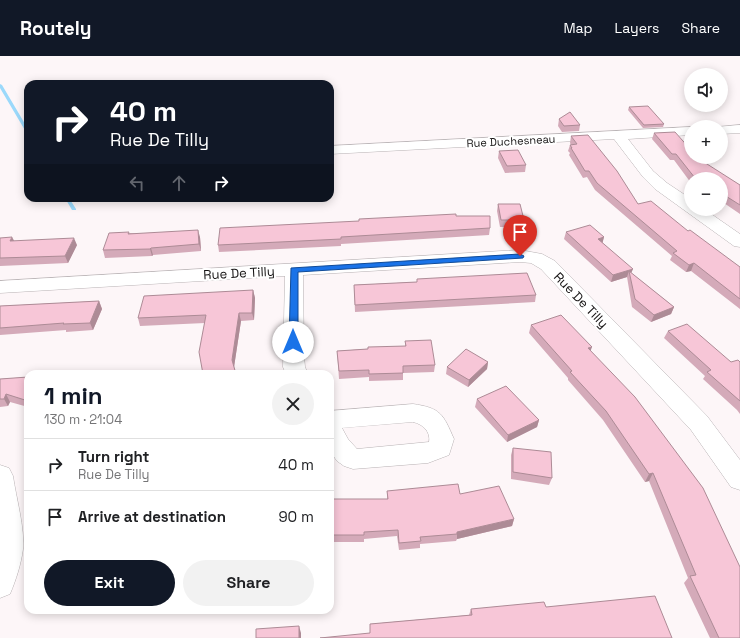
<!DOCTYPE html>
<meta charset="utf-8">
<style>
body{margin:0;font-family:"Space Grotesk",sans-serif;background:#f2f2f2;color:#202124;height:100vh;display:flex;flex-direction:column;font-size:15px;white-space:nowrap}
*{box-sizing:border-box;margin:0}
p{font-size:13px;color:#757577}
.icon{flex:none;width:22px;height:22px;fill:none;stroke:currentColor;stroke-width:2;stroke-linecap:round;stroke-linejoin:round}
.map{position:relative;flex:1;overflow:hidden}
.sheet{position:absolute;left:24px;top:314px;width:310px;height:244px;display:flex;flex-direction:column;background:#fff;border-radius:12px;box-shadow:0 2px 10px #0003}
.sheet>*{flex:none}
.banner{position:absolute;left:24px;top:24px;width:310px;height:122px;border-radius:12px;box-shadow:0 2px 10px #0003;background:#111827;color:#fff;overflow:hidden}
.fabs{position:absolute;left:684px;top:12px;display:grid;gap:8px}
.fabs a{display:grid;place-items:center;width:44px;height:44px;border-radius:50%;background:#fff;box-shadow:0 2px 10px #0003;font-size:20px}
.pin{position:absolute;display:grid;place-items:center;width:34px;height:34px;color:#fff;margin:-41px -17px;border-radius:50% 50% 50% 0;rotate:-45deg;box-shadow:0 0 4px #0007}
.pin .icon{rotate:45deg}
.me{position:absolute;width:44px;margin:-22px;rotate:0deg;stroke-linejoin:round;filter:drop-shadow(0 0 3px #0008)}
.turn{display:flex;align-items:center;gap:14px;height:84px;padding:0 20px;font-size:18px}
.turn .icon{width:52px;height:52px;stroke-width:2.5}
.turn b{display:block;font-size:28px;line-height:34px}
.lanes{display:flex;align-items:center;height:38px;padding:0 20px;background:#0003;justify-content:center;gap:20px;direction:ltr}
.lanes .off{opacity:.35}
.round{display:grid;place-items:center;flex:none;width:42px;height:42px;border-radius:21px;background:#f2f2f2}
.headline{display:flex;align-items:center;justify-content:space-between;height:68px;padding:0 20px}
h1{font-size:24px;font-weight:600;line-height:30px;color:#111827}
.cta{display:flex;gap:8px;margin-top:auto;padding:8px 20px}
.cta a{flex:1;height:46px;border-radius:24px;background:#111827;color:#fff;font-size:16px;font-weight:600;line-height:46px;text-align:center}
.cta a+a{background:#f2f2f2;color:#202124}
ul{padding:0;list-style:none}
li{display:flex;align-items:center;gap:12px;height:52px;padding:0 20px;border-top:1px solid #e0e0e0}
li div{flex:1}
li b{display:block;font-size:15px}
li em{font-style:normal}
header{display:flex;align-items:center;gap:24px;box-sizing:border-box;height:56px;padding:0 20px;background:#111827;color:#fff}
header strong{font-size:19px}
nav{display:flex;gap:22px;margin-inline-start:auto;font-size:14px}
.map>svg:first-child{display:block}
</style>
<header>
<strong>Routely</strong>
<nav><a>Map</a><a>Layers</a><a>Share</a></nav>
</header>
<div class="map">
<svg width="740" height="582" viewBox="0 0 740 582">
<rect width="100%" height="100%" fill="#fdf6f8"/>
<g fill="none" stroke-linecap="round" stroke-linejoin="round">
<path fill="#9bd9fb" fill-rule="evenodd" d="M0 28 2 29 28 73V77L26 76 0 32Z
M65 142H69L76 153V154H72Z"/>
<g stroke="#b8b2b4" stroke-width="1">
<path id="street" d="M740 69V77L721 78V71H716Z
M691 71V79L628 83 653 115 667 127 691 143V153H704L740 178V191L734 190 655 133 643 121 614 83 330 98V90Z
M520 194 542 198 555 205 707 360 740 404V434L731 431 691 374 541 213 531 207 520 206 303 219 304 300 305 311 308 318H286L283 311 285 220 0 237V225Z
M413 348C441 352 443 358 454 383L449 399 428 407 353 413 344 410 337 405 330 395V355ZM413 366C423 368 431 376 429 386L357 393 348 383 342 372Z
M0 409 9 412 13 420C16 441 25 473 23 493 21 508 16 524 10 538L0 542Z"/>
</g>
<use href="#street" fill="#fff" fill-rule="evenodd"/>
</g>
<path fill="#d4aab9" d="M629 51 664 68 663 71 643 72 628 54Z
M559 63 580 69 579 75 562 76 558 70Z
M654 77 691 101 740 129V158L721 145V123H691V127L674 104H670L652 83Z
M571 80 638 148 688 175 740 211V253L691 215 686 216 670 204 672 200 595 134 587 121 583 122 569 99 570 97 568 95 570 89H571L570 87Z
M499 95 526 109 525 116 505 117 498 102Z
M498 148 524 164 523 171H500L497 155Z
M456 160 490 172 489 179 341 188V190L219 196 218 189 359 165Z
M566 176 604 181 602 187 631 217 674 251 671 258 651 266 632 251 627 221 611 226 564 183Z
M129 177 200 181 201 195 153 199 152 200 105 202 103 194Z
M0 182 14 185 77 189 68 207 0 210Z
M417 223 536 239 535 246 355 256 354 229 417 226Z
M253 234 255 242 254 264 241 265 234 311 205 267 140 270 138 262Z
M99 245 102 253 93 274 66 276V274L0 279V250Z
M531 269 590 295 740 582H710L684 527 688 522 649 425 645 426 603 364 568 324V322L529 277Z
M668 275 731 306H740V358L737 354 703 323 705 320 664 282Z
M405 285 435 309 434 316 403 317V324L369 325V321L339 323 337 295 405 290Z
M488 306 487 313 468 331 446 318 447 311Z
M28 321V351L10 346 8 350 0 351V323Z
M477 343 539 364 537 371 507 386 475 351Z
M513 392 552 422 549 429 511 423V399Z
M387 435 460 438 514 463 512 470 457 483 456 485 420 488V492L399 494 397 480 364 483V486H330V443H387Z
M546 551 370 577V568L469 559 471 553Z"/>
<path fill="#ad8b96" d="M198 174 200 181 201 195 199 188Z
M12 181 16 188 10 185Z
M604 181 602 189 598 183Z
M74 182 77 189 68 207 65 200Z
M151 192 153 199 152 200 150 193Z
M694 207 691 215 686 216 689 209Z
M633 213 630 220 629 215 627 221 611 226 613 219Z
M253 234 255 242 254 264 252 257Z
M99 245 102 253 93 274 90 267Z
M674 251 671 258 651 266 654 259Z
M239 257 241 265 234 311 232 304Z
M592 291 589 299 588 292Z
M488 306 487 313 468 331 469 324Z
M6 338 10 346 8 350 4 343Z
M539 364 537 371 507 386 508 379Z
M653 417 649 425 645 426 649 418Z
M514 463 512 470 457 483V476Z
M299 570 301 577V582H299Z"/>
<path fill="#f7c6d7" stroke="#ad8b96" d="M648 50 664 68 644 69 629 51Z
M570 56 580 69 564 70 559 63Z
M675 76 691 94V101H696L740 129V149L721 137V123H699L697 122H695L676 98H672L654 77Z
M588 79 617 115 638 148 651 145 688 175 690 174 740 211V243L694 207 689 209 673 197 677 195 597 127 589 115H585L571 92H572L570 89 577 88 571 80Z
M518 94 526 109 507 110 499 95Z
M498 148H520L524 164H501Z
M456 158V160H490V172L341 181V183L218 189 220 172 359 165V163Z
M590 169 604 181 598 183 633 213 613 219 566 176Z
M198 174 199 188 151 192 150 193 103 194 109 177 129 176 128 178Z
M12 181 10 185 74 182 65 200 0 202V182Z
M629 215 674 251 654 259 635 243Z
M527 217 536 239 355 249 354 229 417 226V223Z
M253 234 252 257H239L232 304 236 318H203L199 296 206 259 138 262 144 240Z
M99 245 90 267 63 268 64 267 0 272V250Z
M561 259 592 291 588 292 635 341 703 432 740 511V582H719L690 520 696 519 653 417 649 418 606 355 570 316 572 315 531 269Z
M687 268 731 306 738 304 740 306V345L707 316 711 314 668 275Z
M431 284 435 309 403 310V317L369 318V314L339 315 337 295 368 293V291L406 290 405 285Z
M466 293 488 306 469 324 447 311Z
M28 321V345L6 338 4 343H0V323Z
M506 330 539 364 508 379 477 343Z
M513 392 551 396 552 422 513 416Z
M458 428 460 438 499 430 514 463 457 476V478L420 481 421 485 399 487 398 474 364 476V479H330V443H388L387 435Z
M655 540 672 582H320L370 577V568L472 559 471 553 544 546 546 551Z
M299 570V582H256V573Z"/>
<path fill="#1a73e8" stroke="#114b97" d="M520 198 524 200 523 202 298 216V286L293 289 289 286 291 212Z"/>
<g text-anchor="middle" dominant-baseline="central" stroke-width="4" stroke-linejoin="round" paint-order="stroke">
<g font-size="11" fill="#141212" stroke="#fff">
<text transform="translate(511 85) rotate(-3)">Rue Duchesneau</text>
</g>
<g font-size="13" fill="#141212" stroke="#fff">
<text transform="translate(239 217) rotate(-3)">Rue De Tilly</text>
<text transform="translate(581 244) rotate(46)">Rue De Tilly</text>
</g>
</g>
</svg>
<div class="fabs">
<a><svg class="icon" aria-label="sound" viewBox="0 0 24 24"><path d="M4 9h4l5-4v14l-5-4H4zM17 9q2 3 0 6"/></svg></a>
<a>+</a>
<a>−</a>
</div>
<div class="pin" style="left:520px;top:200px;background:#d93025"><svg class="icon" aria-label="arrive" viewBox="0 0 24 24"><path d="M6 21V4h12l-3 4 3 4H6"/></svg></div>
<svg class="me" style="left:293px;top:286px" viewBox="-20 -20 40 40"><circle r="19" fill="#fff"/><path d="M0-13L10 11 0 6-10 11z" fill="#1a73e8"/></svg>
<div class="banner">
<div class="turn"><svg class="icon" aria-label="right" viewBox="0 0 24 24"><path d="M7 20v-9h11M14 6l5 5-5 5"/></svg><div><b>40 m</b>Rue De Tilly</div></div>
<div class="lanes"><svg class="icon off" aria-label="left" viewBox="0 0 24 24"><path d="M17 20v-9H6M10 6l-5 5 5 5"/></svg><svg class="icon off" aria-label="ahead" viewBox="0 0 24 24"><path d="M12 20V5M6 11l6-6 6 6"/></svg><svg class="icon" aria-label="right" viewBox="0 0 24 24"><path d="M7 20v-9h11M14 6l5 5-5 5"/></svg></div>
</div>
<section class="sheet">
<div class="headline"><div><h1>1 min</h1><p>130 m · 21:04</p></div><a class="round"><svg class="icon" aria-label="close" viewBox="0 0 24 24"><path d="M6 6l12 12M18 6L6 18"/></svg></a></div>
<ul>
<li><svg class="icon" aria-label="right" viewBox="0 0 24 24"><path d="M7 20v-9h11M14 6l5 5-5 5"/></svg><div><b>Turn right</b><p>Rue De Tilly</p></div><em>40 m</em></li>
<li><svg class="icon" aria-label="arrive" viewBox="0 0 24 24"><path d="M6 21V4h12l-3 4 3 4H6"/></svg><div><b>Arrive at destination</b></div><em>90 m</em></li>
</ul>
<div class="cta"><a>Exit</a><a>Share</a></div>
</section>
</div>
